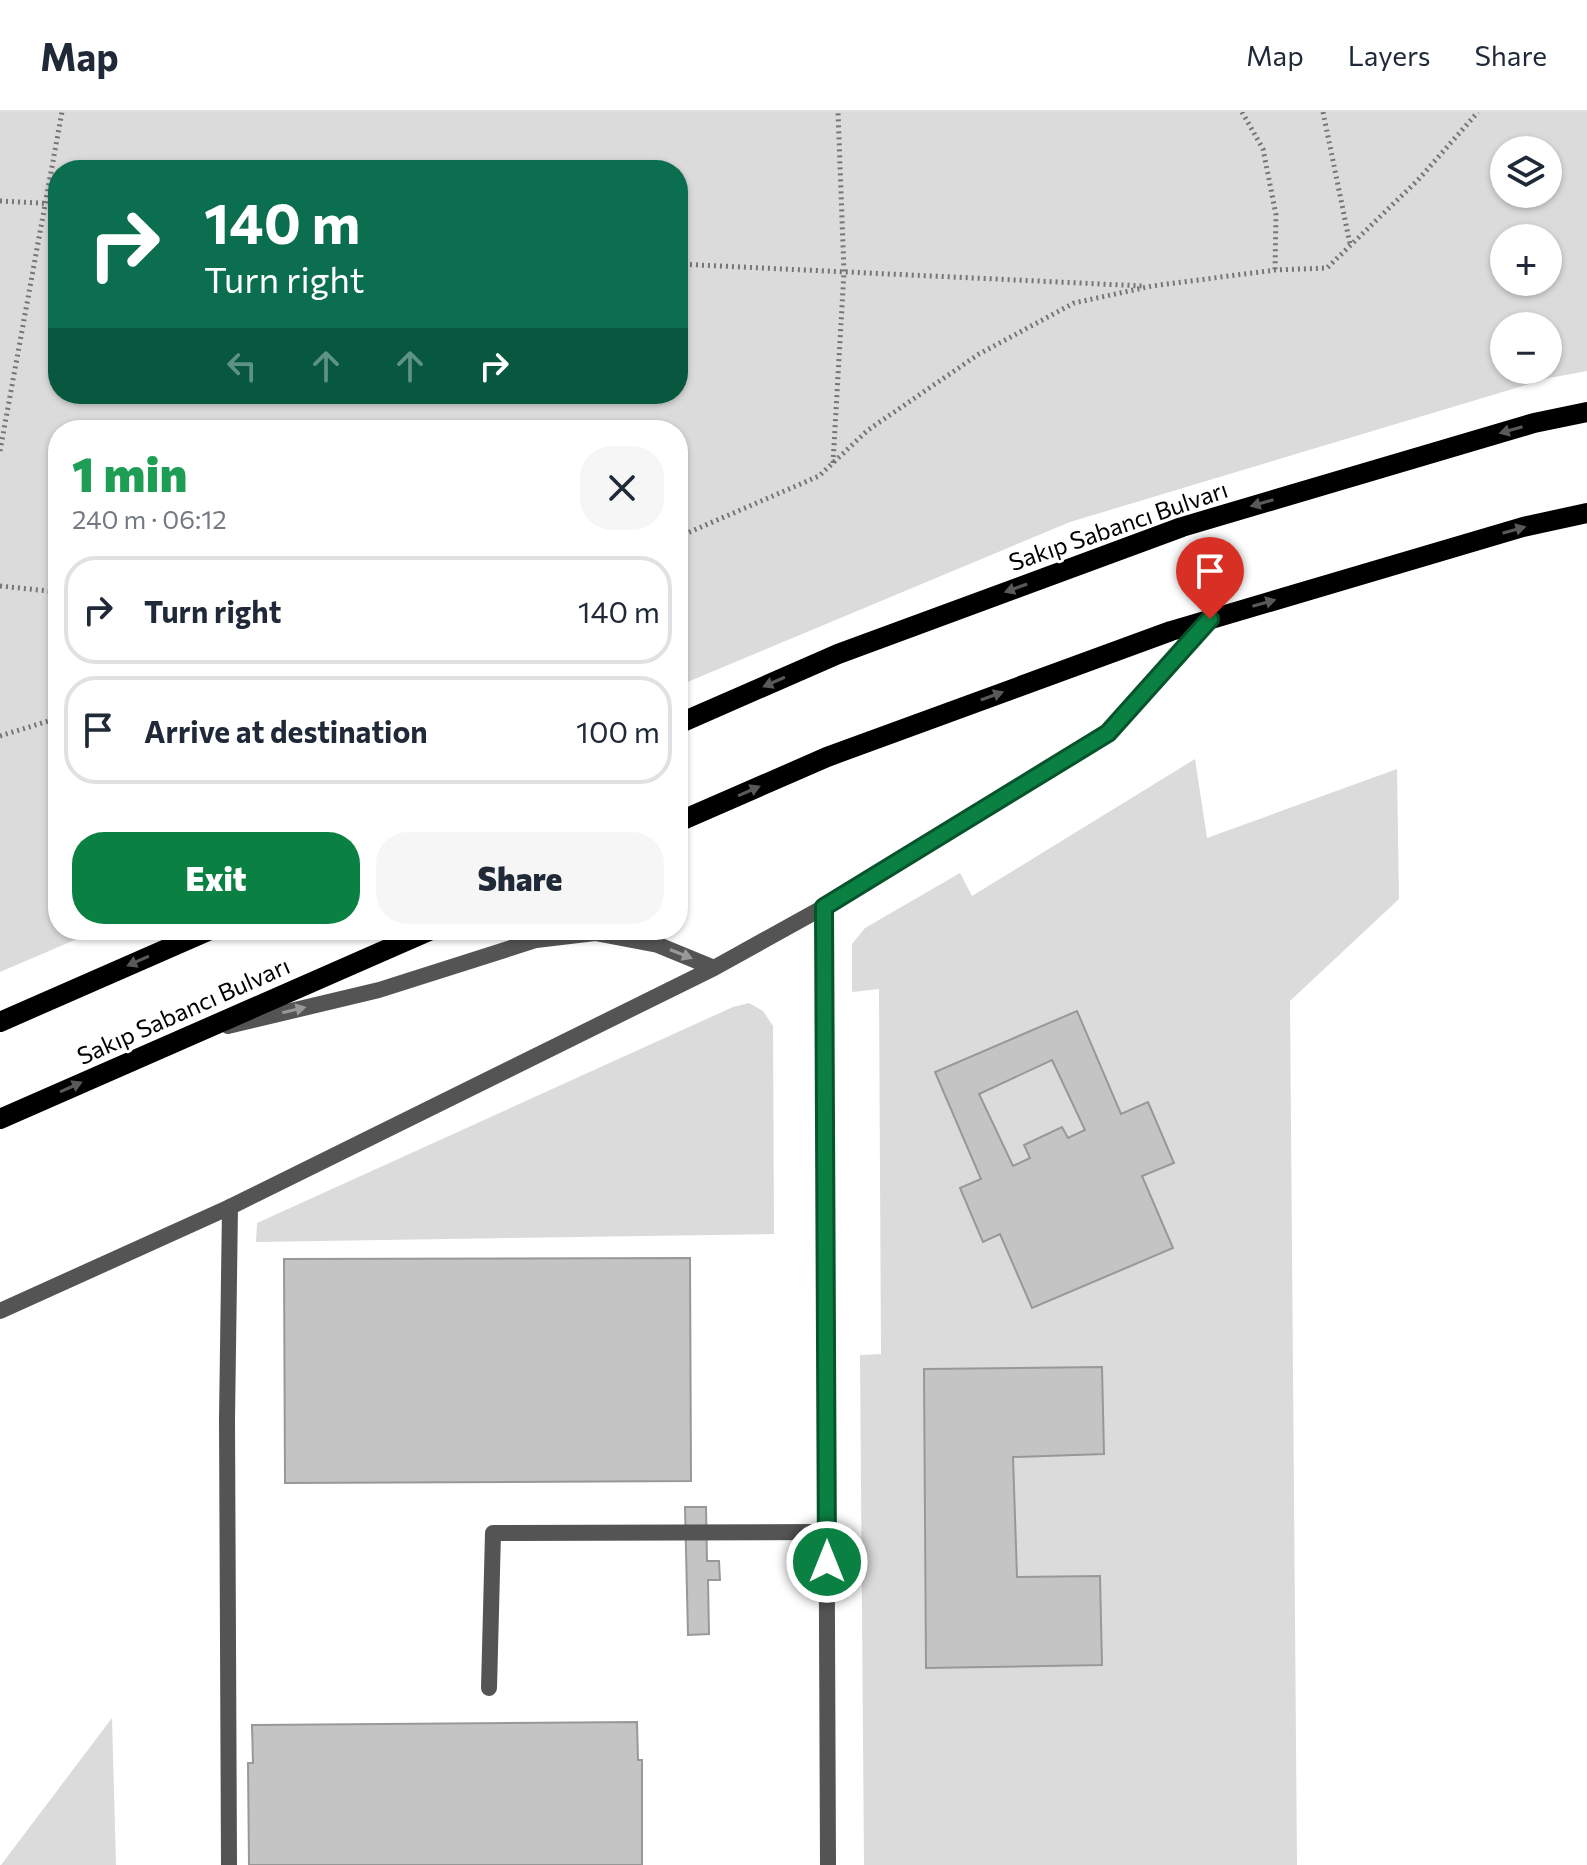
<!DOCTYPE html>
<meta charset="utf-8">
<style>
body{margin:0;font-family:Commissioner,sans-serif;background:#f6f6f7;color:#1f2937;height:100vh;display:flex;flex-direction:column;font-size:30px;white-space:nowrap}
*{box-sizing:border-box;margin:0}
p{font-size:26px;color:#747a83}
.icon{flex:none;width:44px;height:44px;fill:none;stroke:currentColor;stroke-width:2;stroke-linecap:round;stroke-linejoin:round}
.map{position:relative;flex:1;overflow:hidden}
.side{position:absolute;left:48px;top:308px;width:640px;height:520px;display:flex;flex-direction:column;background:#fff;border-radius:32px;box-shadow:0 2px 6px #0004}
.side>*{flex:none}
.hud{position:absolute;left:48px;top:48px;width:640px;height:244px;border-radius:32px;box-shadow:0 2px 6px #0004;background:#0b6e4f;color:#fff;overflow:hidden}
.buttons{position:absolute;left:1490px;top:24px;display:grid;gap:16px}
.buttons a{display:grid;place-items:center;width:72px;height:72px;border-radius:50%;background:#fff;box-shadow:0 2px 6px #0004;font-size:40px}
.pin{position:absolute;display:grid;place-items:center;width:68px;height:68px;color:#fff;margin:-82px -34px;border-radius:50% 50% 50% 0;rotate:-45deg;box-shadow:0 0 8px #0007}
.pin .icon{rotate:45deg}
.me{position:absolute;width:88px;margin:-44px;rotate:0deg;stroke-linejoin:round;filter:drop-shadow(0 0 6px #0008)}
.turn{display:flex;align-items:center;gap:28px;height:168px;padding:0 24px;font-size:36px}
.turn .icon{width:104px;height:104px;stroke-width:2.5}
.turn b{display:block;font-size:56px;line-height:68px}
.lanes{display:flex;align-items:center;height:76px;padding:0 24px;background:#0003;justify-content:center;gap:40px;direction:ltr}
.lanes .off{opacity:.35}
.round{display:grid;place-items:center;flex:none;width:84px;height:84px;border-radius:32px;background:#f6f6f7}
.headline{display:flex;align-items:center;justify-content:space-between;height:136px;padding:0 24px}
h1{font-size:48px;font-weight:800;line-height:60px;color:#1e9e55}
.button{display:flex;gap:16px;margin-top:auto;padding:16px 24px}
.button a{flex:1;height:92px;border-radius:32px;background:#0b8043;color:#fff;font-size:32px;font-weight:800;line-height:92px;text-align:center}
.button a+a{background:#f6f6f7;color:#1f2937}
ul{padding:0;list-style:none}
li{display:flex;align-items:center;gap:24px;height:108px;margin:0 16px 12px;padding:0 8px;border:4px solid #e0e1e3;border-radius:32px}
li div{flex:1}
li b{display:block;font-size:30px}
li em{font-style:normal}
header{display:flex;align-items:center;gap:48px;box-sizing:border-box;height:112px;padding:0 40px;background:#fff;border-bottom:2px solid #e0e1e3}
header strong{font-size:38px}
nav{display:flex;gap:44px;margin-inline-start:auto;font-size:28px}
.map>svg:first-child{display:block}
</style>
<header>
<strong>Map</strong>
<nav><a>Map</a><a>Layers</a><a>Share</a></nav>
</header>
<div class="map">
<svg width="1587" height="1753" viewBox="0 0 1587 1753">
<rect width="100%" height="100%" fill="#fff"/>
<path fill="#dbdbdb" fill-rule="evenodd" d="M0 0H1587V259L1549 266 1070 410 678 574V318H58V818H98L0 860ZM1504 38H1548V82H1504ZM678 58V282H58V58ZM1504 126H1548V170H1504ZM1504 214H1548V258H1504Z
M1195 647 1207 726 1397 657 1399 787 1290 889 1297 1753H864L860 1243 881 1242 879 877 852 880V832L865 816 960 761 972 784Z
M749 891 763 899 773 914 774 1122 256 1130 257 1111 733 895Z
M112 1606 116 1753H1Z"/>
<path fill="#c4c4c4" stroke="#989898" stroke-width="2" fill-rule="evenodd" d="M1077 899 1121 1002 1148 990 1174 1051 1142 1064 1173 1136 1032 1196 1000 1122 983 1130 960 1076 981 1067 935 960ZM1052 948 1085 1018 1068 1026 1062 1015 1024 1033 1030 1046 1013 1054 979 982Z
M690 1146 691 1369 285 1371 284 1147Z
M1102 1255 1104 1342 1013 1345 1017 1465 1100 1464 1102 1553 926 1556 924 1257Z
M685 1395H706L707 1449H719L720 1468H708L709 1522 688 1523Z
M637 1610 638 1648H642V1753H249L248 1651H253L252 1613Z"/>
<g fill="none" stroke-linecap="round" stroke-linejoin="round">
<path stroke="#767676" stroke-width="5" stroke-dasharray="2 4" stroke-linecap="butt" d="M1242 0 1263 37 1276 103 1275 158
M1323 0 1350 132
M0 89 58 92
M678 152 1143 174
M0 339 62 0
M833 351 844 160 838 0
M678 425 819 364 868 318 979 242 1074 191 1152 174 1275 158 1327 156 1418 68 1478 0
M0 474 58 480
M0 624 58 606"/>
<path stroke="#545454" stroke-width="16" d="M489 1576 493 1421 827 1420
M229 1753 227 1307 230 1095"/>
<path stroke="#545454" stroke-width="16" d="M824 795 828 1753
M228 914 379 878 536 828 595 821 658 833 714 856
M0 1199 230 1095 714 856 824 795 1108 621 1210 507"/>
<path stroke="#000" stroke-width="20" d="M678 612 838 542 1182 415 1534 311 1587 300
M678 710 827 645 1171 519 1523 415 1587 401
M0 910 210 818
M0 1007 431 818"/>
</g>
<defs><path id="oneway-solid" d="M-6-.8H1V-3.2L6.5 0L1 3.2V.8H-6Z" transform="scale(2)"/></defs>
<g fill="#595959">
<use href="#oneway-solid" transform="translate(1511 318) rotate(164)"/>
<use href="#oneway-solid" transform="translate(1262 391) rotate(164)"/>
<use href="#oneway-solid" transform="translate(1514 418) rotate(-16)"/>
<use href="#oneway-solid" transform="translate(1016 476) rotate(160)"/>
<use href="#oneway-solid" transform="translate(1264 491) rotate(-16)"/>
<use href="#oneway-solid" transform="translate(774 570) rotate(156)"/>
<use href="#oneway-solid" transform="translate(992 584) rotate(-20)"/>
<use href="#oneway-solid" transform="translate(749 679) rotate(-24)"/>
<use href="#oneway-solid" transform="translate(138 849) rotate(156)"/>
<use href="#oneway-solid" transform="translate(71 975) rotate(-24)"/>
</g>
<g fill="#989898">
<use href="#oneway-solid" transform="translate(681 842) rotate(22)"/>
<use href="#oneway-solid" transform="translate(294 898) rotate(-13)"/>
</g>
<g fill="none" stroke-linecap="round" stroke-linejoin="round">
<g stroke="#07532c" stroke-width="20">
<path id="route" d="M827 1450 824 795 1108 621 1210 507"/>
</g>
<use href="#route" stroke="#0b8043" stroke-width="14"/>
</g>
<g text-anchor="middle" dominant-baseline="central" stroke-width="6" stroke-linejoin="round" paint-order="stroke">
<g font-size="24" fill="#000" stroke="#fff">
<text transform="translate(1118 413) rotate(-19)">Sakıp Sabancı Bulvarı</text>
<text transform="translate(183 898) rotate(-24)">Sakıp Sabancı Bulvarı</text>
</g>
</g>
</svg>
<div class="buttons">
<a><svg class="icon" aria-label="layers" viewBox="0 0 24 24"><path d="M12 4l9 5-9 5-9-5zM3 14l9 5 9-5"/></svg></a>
<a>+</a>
<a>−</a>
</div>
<div class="pin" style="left:1210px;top:507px;background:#d93025"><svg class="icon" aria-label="arrive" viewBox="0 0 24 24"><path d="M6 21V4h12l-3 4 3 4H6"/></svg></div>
<svg class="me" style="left:827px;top:1450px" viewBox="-20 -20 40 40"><circle r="17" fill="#0b8043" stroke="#fff" stroke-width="3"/><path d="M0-11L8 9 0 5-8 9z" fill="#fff"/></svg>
<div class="hud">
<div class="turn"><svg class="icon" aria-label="right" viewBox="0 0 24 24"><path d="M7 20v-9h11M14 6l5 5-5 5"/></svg><div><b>140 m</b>Turn right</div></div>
<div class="lanes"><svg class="icon off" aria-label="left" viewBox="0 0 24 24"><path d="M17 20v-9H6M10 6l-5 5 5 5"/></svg><svg class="icon off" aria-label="ahead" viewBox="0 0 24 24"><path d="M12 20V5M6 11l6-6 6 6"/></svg><svg class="icon off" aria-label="ahead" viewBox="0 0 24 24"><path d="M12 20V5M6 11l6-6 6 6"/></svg><svg class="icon" aria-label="right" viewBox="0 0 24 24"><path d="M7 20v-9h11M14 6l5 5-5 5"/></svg></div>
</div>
<section class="side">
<div class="headline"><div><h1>1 min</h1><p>240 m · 06:12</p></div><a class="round"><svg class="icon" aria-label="close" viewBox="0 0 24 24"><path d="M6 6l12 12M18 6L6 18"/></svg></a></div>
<ul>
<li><svg class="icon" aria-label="right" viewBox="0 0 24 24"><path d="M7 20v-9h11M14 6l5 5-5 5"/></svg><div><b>Turn right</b></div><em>140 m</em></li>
<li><svg class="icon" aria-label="arrive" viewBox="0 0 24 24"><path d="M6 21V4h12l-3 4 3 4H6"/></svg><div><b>Arrive at destination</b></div><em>100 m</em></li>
</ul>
<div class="button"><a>Exit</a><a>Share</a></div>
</section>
</div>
